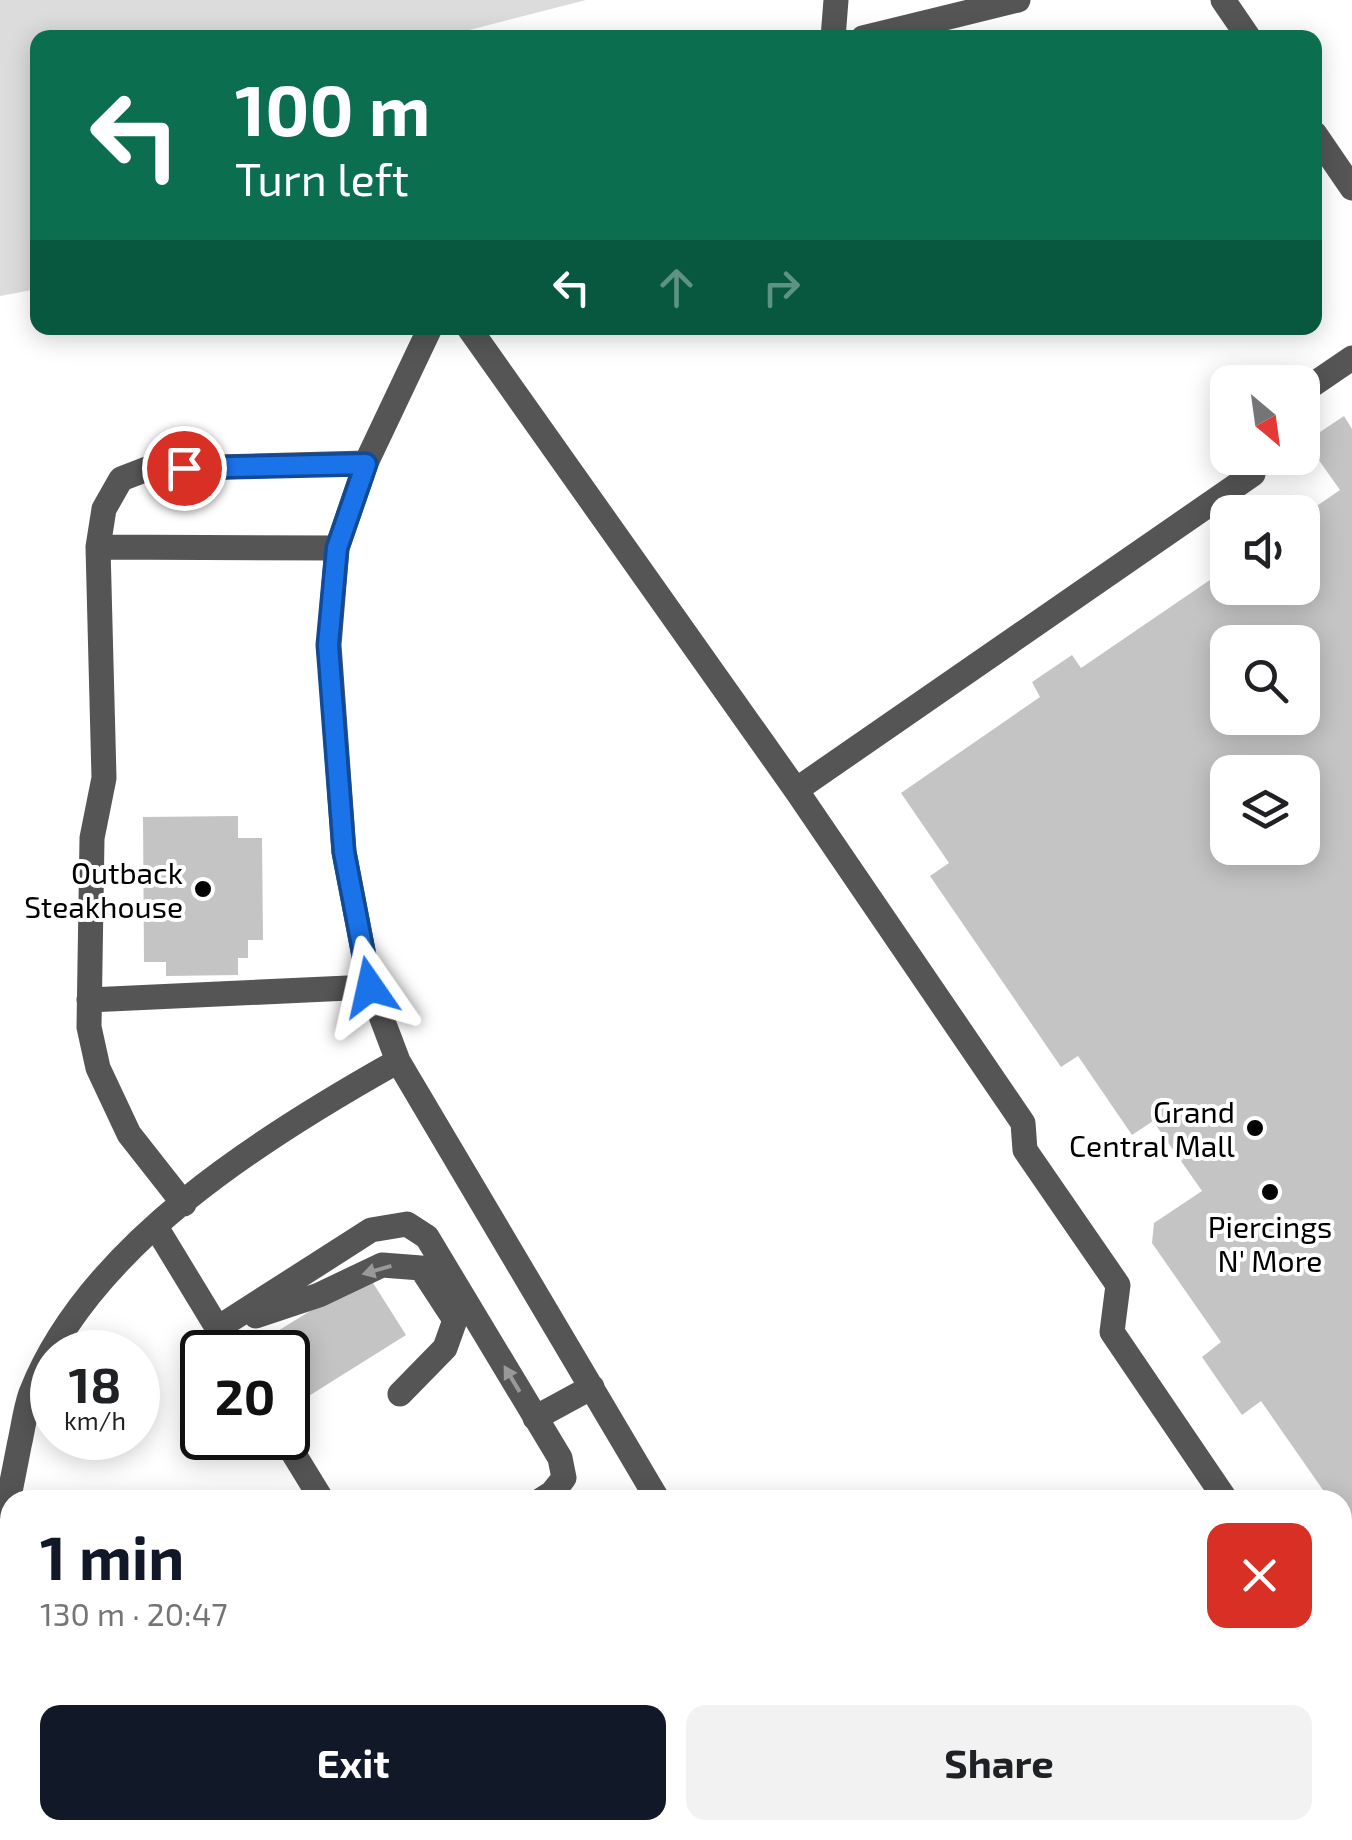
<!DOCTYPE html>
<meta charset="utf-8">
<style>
body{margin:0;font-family:"Exo 2",sans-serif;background:#f2f2f2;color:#202124;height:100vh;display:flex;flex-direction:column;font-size:38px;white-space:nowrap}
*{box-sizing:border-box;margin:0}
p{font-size:32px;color:#757577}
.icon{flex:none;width:55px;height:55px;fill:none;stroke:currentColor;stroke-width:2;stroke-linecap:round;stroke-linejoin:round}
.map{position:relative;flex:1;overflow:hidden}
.side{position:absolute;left:0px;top:1490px;width:1352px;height:350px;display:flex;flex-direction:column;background:#fff;border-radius:30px 30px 0 0;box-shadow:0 5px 25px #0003}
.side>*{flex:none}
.guide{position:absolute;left:30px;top:30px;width:1292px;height:305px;border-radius:20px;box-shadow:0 5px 25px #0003;background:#0b6e4f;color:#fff;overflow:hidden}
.needle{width:65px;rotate:151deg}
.tools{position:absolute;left:1210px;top:365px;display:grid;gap:20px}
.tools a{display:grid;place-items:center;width:110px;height:110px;border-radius:20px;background:#fff;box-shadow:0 5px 25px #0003;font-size:50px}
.speed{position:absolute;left:30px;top:1330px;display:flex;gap:20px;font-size:50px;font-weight:700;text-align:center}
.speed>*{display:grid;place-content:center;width:130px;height:130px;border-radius:50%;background:#fff;box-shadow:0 5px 25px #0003;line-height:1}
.speed small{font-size:25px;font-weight:400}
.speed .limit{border:5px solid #111;border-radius:15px;background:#fff;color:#111}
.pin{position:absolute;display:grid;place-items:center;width:85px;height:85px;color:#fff;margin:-42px;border:5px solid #fff;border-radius:50%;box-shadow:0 2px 10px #0007}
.me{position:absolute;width:110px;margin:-55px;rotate:349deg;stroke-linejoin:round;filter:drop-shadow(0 0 8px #0008)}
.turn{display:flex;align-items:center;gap:35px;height:210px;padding:0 40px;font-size:45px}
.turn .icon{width:130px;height:130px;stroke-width:2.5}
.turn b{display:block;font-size:70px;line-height:85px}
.lanes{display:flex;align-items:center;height:95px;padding:0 40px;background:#0003;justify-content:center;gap:50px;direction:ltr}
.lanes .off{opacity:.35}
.round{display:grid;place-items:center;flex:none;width:105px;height:105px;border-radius:20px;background:#f2f2f2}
.summary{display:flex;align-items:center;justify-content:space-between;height:170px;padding:0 40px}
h1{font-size:60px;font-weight:700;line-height:75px;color:#111827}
.cta{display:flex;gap:20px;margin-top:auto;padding:20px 40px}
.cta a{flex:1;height:115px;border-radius:20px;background:#111827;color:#fff;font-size:40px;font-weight:700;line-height:115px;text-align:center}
.cta a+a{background:#f2f2f2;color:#202124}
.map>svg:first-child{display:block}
</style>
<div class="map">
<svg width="1352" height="1840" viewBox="0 0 1352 1840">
<rect width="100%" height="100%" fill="#fff"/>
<path fill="#dcdcdc" d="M0 0H586L442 37 38 38 37 289 0 296Z"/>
<path fill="#c4c4c4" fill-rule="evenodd" d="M1344 416 1352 429V1840H1235L1228 1830H1342V1533L1349 1528 1342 1518V1500H1330L1261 1401 1242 1415 1202 1357 1221 1342 1152 1243 1154 1223 1202 1191 1153 1121 1132 1135 1078 1056 1061 1067 930 876 949 863 901 793 1040 697 1032 682 1072 655 1081 668 1226 569 1215 556 1228 548V588H1302V516L1340 490 1311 449V438ZM1228 642H1302V718H1228ZM1228 772H1302V848H1228Z
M238 816V838H262L263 940H248V958H238V975L166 976V962H144L143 817Z
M368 1275 406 1335 288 1409V1352H244Z
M22 1830H85L94 1840H10Z"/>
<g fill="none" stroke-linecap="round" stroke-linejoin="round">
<path stroke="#555" stroke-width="25" d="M1223 0 1249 38
M833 38 836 0
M863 38 1018 0
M1315 134 1352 188
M430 328 366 463 337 548 329 645 344 852 370 987 398 1061 658 1500
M469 328 796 790
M1302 392 1352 358
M98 547 337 548
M89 1000 370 987
M184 1204 129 1134 98 1068 89 1027 92 838 104 778 98 547 104 509 121 479 147 469 366 463
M156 1227 232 1352
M256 1316 319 1295 382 1265 421 1268 455 1320 445 1348 400 1394
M218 1328 371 1230 407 1224 427 1237 560 1458 564 1478 552 1493 541 1500
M535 1418 592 1387
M284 1438 322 1500
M1226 1500 1112 1332 1118 1285 1025 1150 1023 1123 796 790 1253 474 1255 458
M0 1543C6 1510 13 1478 19 1446 23 1429 25 1410 31 1393 89 1245 264 1136 398 1061
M0 1684 10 1686
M0 1817 10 1809
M151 1830 159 1840
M848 1830 854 1840
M1161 1830 1167 1840"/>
</g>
<defs><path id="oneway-solid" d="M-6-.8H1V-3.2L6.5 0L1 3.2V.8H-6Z" transform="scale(2.5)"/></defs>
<g fill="#999">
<use href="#oneway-solid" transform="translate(377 1270) rotate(164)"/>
<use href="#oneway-solid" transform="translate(512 1379) rotate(-121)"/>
</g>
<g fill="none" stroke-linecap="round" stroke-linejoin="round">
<g stroke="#114b97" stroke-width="25">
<path id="route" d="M184 468 366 464 337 548 328 645 344 852 370 987"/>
</g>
<use href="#route" stroke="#1a73e8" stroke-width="18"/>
</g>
<g fill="#000" stroke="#fff" stroke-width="4">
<circle cx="203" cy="889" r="10"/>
<circle cx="1255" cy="1128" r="10"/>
<circle cx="1270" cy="1192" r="10"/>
</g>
<g text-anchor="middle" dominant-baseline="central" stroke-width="8" stroke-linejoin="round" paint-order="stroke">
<g font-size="30" fill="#000" stroke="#fff" text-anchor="end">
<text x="183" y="872">Outback<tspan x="183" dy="34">Steakhouse</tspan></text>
<text x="1235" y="1111">Grand<tspan x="1235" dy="34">Central Mall</tspan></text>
<text x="1270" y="1226" text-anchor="middle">Piercings<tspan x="1270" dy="34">N' More</tspan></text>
</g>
</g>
</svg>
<div class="tools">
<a><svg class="needle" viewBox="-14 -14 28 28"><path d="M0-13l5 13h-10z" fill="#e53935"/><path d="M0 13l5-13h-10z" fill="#757577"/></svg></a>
<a><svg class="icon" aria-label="sound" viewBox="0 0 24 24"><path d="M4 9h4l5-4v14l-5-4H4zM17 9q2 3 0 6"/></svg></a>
<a><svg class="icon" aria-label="search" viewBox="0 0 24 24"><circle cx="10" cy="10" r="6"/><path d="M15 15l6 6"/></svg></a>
<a><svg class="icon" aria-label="layers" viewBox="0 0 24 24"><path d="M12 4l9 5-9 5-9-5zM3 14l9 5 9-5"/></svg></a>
</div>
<div class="speed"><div>18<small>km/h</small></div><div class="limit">20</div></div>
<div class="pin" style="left:184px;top:468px;background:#d93025"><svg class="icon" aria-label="arrive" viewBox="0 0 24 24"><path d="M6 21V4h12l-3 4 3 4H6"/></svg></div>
<svg class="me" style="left:370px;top:987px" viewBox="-20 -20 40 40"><path d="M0-17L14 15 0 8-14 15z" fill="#1a73e8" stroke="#fff" stroke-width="4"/></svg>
<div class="guide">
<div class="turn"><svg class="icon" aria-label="left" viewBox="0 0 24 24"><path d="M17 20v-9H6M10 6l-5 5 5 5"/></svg><div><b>100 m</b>Turn left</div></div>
<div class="lanes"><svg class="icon" aria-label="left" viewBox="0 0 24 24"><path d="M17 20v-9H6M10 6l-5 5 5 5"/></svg><svg class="icon off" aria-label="ahead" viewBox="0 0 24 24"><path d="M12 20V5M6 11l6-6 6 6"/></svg><svg class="icon off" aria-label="right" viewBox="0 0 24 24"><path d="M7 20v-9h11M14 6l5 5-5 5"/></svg></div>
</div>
<section class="side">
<div class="summary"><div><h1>1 min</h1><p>130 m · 20:47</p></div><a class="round" style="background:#d93025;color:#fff"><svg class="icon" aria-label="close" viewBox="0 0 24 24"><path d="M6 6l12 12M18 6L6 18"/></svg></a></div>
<div class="cta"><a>Exit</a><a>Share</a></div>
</section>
</div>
